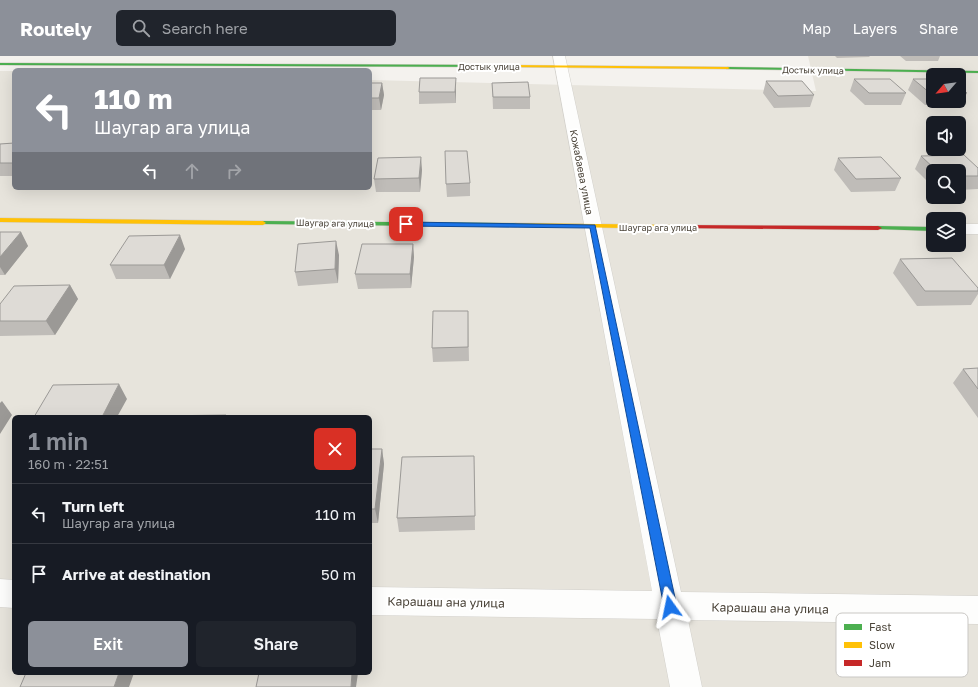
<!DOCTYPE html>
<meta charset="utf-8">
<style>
body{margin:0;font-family:"Golos Text",sans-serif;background:#20242c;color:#f1f3f6;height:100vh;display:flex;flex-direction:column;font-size:15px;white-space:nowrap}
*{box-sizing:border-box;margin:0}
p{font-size:13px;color:#9ea1a6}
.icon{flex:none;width:22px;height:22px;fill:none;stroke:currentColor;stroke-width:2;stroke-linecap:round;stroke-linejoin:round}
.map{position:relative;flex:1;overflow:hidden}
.sheet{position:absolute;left:12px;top:359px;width:360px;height:260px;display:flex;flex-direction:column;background:#171b24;border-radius:6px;box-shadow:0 4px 16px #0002}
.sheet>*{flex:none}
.hud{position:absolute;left:12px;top:12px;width:360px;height:122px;border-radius:6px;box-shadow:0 4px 16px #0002;background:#8c9099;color:#fff;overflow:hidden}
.needle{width:26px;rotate:242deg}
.fabs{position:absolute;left:926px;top:12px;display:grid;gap:8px}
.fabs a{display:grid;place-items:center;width:40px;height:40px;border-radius:6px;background:#171b24;box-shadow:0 4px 16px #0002;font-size:20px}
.pin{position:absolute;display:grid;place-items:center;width:34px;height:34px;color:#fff;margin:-17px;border-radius:8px;box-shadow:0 2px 6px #0006}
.me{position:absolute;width:44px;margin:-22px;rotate:348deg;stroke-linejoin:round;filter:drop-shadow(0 0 3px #0008)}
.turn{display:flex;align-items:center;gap:14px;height:84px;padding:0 16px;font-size:18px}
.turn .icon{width:52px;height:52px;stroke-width:2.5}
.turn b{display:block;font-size:28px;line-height:34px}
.lanes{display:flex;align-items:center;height:38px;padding:0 16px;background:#0003;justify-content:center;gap:20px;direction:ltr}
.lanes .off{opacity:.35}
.round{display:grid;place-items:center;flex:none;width:42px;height:42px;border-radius:6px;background:#20242c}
.summary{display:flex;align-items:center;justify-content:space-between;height:68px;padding:0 16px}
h1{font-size:24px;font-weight:600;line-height:30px;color:#8c9099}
.primary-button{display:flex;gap:8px;margin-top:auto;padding:8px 16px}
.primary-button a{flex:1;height:46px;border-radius:6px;background:#8c9099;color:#fff;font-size:16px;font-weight:600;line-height:46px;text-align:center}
.primary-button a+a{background:#20242c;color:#f1f3f6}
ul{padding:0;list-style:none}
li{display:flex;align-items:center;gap:12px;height:60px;padding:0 16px;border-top:1px solid #363941}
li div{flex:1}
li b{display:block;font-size:15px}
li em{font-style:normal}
header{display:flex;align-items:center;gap:24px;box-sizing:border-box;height:56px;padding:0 20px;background:#8c9099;color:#fff}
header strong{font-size:19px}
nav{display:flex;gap:22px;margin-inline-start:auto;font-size:14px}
.search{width:280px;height:36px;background:#20242c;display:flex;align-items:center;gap:10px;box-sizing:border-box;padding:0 14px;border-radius:6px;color:#9ea1a6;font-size:15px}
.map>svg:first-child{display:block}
</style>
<header>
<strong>Routely</strong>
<div class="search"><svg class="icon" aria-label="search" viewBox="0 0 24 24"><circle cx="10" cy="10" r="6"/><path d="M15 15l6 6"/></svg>Search here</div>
<nav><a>Map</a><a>Layers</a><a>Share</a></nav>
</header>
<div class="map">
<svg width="978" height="631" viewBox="0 0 978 631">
<rect width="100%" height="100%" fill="#f4f2ee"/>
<path fill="#e7e4dc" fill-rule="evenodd" d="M808 0H978V631H0V15H14V132H370V24L816 35ZM933 19H959V45H933ZM933 67H959V93H933ZM933 115H959V141H933ZM933 163H959V189H933ZM14 361H370V617H14Z"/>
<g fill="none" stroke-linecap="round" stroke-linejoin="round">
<g stroke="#d2d0cb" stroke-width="1">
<path id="street" d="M553 0H565L681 536 978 540V568L688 564 702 631H670L657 563 370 559V531L652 535Z
M959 168H978V178H959Z
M0 523 14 524V552L0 551Z"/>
</g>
<g stroke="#d3cfc5" stroke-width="1">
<path id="fast" d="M0 7 496 9 498 10 496 11 0 9Z
M728 11 978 15V17L726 13V12Z
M263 165 516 167 520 169 516 171 261 168 260 167Z
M878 170 933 171V175L876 173 874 172Z"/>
</g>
<g stroke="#d3cfc5" stroke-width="1">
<path id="slow" d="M496 9 728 11 730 12 728 13 494 11V10Z
M0 162 263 165 266 167 263 169 0 166Z
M516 167 677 169 681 171 677 173 514 170 512 169Z"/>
</g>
<g stroke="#d3cfc5" stroke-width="1">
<path id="jam" d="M677 169 878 170 882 172 878 174 675 172V170Z"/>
</g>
<use href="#street" fill="#fdfdfc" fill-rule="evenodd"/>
<use href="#fast" fill="#4caf50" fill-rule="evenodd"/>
<use href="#slow" fill="#ffc107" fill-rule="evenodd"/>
<use href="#jam" fill="#c62828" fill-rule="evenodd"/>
</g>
<path fill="#bfbcb8" d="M835 0H870L869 1 837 2Z
M900 0H940L938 5H906Z
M854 23 906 37 901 49H865L850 35Z
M913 23H933V45H959V31L967 37 961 49H925L908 34Z
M766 25 814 39 810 51 774 52 763 37Z
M370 27H382L384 39 381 54H370Z
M492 27 530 41V53H493Z
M456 33V47L419 48V36Z
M14 87V120H0V88Z
M921 100 978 112V133L959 134V115H933V131L915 113Z
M838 102 901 122 895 135 851 136 834 114Z
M422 114 420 136H376L374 123Z
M470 127V140L447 141 446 128Z
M190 132H235V133H191Z
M0 176H21L28 190 5 219H0Z
M413 188 414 201 411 232 358 233 355 218Z
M185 193 170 223H116L110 209Z
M339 199 338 227 298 230 295 216Z
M900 203 978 232V238L971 249 917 250 893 217Z
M70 229 78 243 55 279 0 280V248Z
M468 255 469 305 433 306 432 292Z
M978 312V362L953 327 963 313Z
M370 393H382L384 408 378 467H370Z
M474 400 475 474 399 476 397 462Z"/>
<path fill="#9b9996" d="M456 22V47L455 36Z
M382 27 384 39 381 54 379 42Z
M421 101 422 114 420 136 419 122Z
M21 176 28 190 5 219 0 211V201Z
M180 179 185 193 170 223 164 209Z
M336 185 339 199 338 227 335 213Z
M413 188 414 201 411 232 410 218Z
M70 229 78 243 55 279 46 265Z
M119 328 127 343 117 361H102Z
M2 345 12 359 0 378V347Z
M382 393 384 408 378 467 375 453Z
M119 617H134L129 631H114Z
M352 617H358L356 631H351Z"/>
<path fill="#dedbd6" stroke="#9b9996" d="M64 13H99L98 14H63Z
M420 22H456L455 36H419Z
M854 23H890L906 37H869Z
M913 23H933V37H930Z
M766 25H802L814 39 778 40Z
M528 26 530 41H493L492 27Z
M370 27H382L379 42H370Z
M959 31 967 37H959Z
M14 87V107H0V88Z
M445 95H467L470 127 446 128Z
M964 99 978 112V120H959V115H937L921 100Z
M421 101 419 122 374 123 378 102Z
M881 101 901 122 856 123 838 102Z
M0 176H21L0 201Z
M180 179 164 209H110L129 180Z
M336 185 335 213 295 216 298 188Z
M362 188H413L410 218H355Z
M952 202 978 232V235H925L900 203Z
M70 229 46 265H0V248L14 230Z
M433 255H468V291L432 292Z
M978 312V333L963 313Z
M119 328 102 361H34L53 329Z
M226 359V361H157V360Z
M370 393H382L375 453H370Z
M474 400 475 460 397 462 402 401Z
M26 617H119L114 631H20Z
M259 617H352L351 631H256Z"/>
<path fill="#1a73e8" stroke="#114b97" d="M406 166 595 169 677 551 675 555 670 557 666 555 664 551 590 172 403 170 402 168Z"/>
<g text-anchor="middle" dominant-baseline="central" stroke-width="4" stroke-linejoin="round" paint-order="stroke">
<g font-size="9" fill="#4b4439" stroke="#fff">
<text x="489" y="10">Достык улица</text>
<text transform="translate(813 14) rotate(1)">Достык улица</text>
<text transform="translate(335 167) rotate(1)">Шаугар ага улица</text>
<text x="658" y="171">Шаугар ага улица</text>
</g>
<g font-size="10" fill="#4b4439" stroke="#fff">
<text transform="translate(582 116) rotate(79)">Кожабаева улица</text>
</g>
<g font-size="12" fill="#4b4439" stroke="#fff">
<text transform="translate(446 546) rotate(1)">Карашаш ана улица</text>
<text transform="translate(770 552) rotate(1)">Карашаш ана улица</text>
</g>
</g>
<rect x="836" y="557" width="132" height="64" rx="6" fill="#fff" stroke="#c9c7c4" stroke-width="1"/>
<rect x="844" y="568" width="18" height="6" fill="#4caf50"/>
<rect x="844" y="586" width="18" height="6" fill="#ffc107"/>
<rect x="844" y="604" width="18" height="6" fill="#c62828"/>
<g font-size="11" fill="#4b4439">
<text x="869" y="575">Fast</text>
<text x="869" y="593">Slow</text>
<text x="869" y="611">Jam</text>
</g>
</svg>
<div class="fabs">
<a><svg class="needle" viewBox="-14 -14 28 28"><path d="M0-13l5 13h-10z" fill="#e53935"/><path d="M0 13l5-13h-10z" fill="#9ea1a6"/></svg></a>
<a><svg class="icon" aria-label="sound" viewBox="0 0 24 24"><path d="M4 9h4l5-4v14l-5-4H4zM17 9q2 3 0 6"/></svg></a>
<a><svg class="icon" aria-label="search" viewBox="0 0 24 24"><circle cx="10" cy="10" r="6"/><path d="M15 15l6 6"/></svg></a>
<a><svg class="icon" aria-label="layers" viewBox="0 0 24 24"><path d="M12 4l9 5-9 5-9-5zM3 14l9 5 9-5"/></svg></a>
</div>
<div class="pin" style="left:406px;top:168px;background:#d93025"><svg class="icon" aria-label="arrive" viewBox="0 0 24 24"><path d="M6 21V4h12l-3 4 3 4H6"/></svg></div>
<svg class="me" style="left:670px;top:551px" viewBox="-20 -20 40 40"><path d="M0-17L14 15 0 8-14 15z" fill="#1a73e8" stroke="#fff" stroke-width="4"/></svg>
<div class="hud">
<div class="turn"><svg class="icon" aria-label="left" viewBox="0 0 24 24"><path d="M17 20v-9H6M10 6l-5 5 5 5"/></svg><div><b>110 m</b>Шаугар ага улица</div></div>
<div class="lanes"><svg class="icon" aria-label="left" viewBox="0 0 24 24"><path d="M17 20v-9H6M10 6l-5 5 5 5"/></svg><svg class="icon off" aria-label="ahead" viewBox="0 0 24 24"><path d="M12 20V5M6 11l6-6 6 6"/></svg><svg class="icon off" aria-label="right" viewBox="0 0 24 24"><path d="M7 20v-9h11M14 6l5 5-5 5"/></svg></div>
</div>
<section class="sheet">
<div class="summary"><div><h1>1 min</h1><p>160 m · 22:51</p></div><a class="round" style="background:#d93025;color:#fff"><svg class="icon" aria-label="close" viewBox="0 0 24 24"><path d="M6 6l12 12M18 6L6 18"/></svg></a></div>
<ul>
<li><svg class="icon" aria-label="left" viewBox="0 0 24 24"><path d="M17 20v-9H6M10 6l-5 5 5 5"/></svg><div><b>Turn left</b><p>Шаугар ага улица</p></div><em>110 m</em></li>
<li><svg class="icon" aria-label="arrive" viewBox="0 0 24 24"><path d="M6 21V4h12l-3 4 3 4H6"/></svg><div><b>Arrive at destination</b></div><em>50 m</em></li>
</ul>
<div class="primary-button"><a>Exit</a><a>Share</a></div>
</section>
</div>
